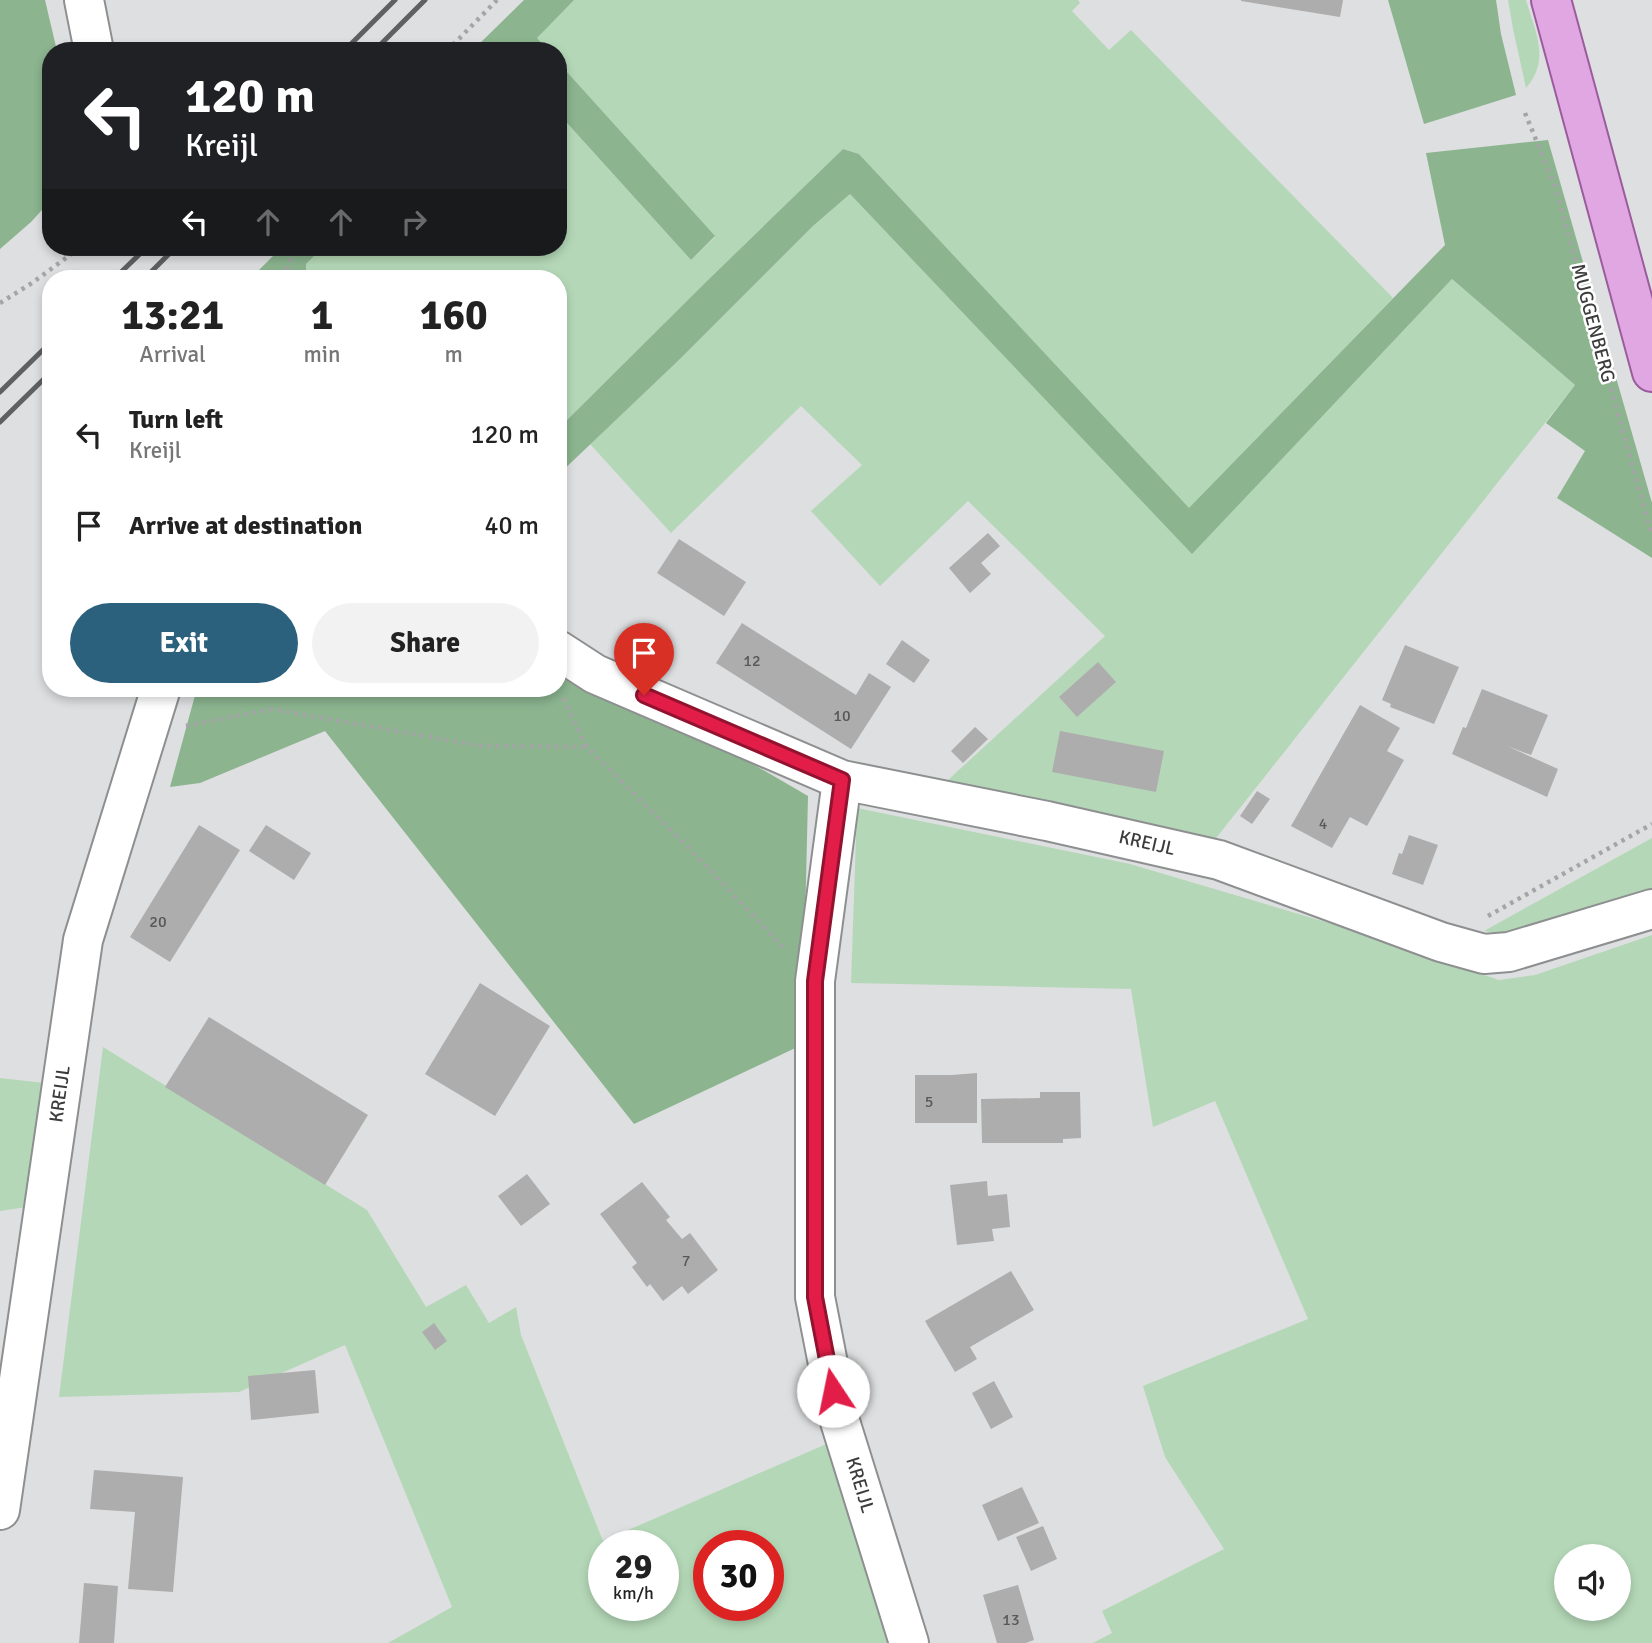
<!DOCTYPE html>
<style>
body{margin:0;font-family:Signika,sans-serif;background:#f2f2f2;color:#222;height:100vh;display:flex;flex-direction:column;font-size:26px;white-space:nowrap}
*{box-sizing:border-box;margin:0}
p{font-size:23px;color:#767676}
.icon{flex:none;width:38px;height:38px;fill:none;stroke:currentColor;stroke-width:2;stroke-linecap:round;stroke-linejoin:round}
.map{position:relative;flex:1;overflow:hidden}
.details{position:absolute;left:42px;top:270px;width:525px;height:427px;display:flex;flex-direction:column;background:#fff;border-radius:28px;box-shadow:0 4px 10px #0003}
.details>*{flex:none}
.banner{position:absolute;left:42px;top:42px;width:525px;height:214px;border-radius:28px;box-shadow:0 4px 10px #0003;background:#202124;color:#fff;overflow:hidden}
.tools{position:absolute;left:1554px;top:1544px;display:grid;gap:14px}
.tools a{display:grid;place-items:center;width:77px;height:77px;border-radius:50%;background:#fff;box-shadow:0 4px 10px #0003;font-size:35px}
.speed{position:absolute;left:588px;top:1530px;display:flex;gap:14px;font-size:35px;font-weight:700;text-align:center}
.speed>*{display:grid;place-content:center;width:91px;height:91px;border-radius:50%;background:#fff;box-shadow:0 4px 10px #0003;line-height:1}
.speed small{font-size:18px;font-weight:400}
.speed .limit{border:10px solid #d22;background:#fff;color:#111}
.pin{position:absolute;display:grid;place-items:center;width:60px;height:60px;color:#fff;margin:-72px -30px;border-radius:50% 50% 50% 0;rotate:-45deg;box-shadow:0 0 7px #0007}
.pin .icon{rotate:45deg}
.me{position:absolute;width:77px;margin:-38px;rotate:349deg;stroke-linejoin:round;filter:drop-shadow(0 0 5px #0008)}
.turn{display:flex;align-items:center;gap:24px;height:147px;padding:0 28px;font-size:32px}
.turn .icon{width:91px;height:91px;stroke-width:2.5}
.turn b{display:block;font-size:49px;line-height:60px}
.lanes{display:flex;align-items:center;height:66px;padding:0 28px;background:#0003;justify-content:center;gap:35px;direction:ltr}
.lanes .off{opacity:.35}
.eta{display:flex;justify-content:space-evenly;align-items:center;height:119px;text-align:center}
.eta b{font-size:42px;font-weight:700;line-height:49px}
.action{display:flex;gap:14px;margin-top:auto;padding:14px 28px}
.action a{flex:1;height:80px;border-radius:42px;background:#2c617d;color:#fff;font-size:28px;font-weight:700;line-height:80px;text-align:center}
.action a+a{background:#f2f2f2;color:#222}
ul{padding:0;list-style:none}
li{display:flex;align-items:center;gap:21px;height:91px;padding:0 28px}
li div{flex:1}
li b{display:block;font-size:26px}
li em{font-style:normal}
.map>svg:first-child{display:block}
</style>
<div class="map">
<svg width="1652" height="1643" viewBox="0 0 1652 1643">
<rect width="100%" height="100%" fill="#dedfe0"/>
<path fill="#b4d8b7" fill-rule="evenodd" d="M574 0H1078L1080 3 1072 11 1109 50 1131 30 1393 298 1189 509 859 154 843 149 708 280 558 429V278H311L306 270V264L323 247H558V113L691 260 715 237 558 62V51H548L536 38Z
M1508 0H1526C1535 31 1551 60 1526 88L1513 29Z
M850 194 1192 553 1452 279 1575 385 1209 847 936 791 1105 636 968 501 880 586 811 511 862 465 801 406 671 533 590 444 680 359 813 226Z
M857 808 1130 864 1339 926 1499 980 1535 975 1652 935V1643H1093L1112 1633 1102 1611 1224 1549 1165 1457 1143 1386 1308 1319 1215 1101 1153 1127 1131 989 851 983ZM1566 1556H1619V1608H1566Z
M1652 838V894L1524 938 1484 931Z
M103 1047 367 1210 426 1307 466 1285 489 1323 516 1307 521 1335 603 1541 838 1439 899 1643H388L452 1607 345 1345 239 1392 59 1397ZM604 1545H663V1605H604ZM709 1545H768V1605H709Z
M0 1078 45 1083 27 1207 0 1211Z"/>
<path fill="#8bb48f" d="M0 0H45L57 51H51V200L31 222 0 249Z
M524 0H574L537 38 548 51H472Z
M1388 0H1496L1501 34 1516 95 1424 124Z
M558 62 715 236 691 260 558 113Z
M1548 140 1652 503V558L1557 498 1585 451 1546 423 1575 385 1452 279 1192 554 850 194 813 226 680 359 558 475V429L708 280 843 149 859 154 1189 508 1445 245 1426 153Z
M282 247H323L306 264V270L311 278H256L255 274Z
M558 651 808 796 804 966 808 1042 634 1124 325 731 200 783 170 787 197 688H558Z"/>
<path fill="#adadae" d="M1241 0H1343L1340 17 1241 1Z
M988 533 1000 546 981 563 991 574 970 593 949 568Z
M679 539 746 582 724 616 657 573Z
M742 623 856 695 869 673 891 687 851 749 716 663Z
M902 640 930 660 914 683 886 664Z
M1405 645 1459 667 1434 724 1390 707 1391 704 1382 700Z
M1098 662 1116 682 1077 717 1059 697Z
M1482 689 1548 715 1531 755 1507 746 1558 769 1547 797 1452 754 1463 727 1466 728Z
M1360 705 1400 728 1387 751 1404 760 1367 826 1350 817 1332 848 1291 826Z
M975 727 988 739 963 763 951 751Z
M1060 731 1164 751 1156 792 1052 772Z
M1257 791 1270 799 1252 824 1240 816Z
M199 825 240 850 170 962 130 937Z
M266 825 311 853 294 880 249 851Z
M1409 835 1438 845 1423 885 1392 874 1399 853 1402 854Z
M480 983 550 1026 495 1116 425 1074Z
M209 1017 368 1115 325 1185 165 1087Z
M977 1073V1123H915V1075H952Z
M1040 1092H1080L1081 1138 1063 1139V1143H982L981 1099 1040 1098Z
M527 1174 550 1204 521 1226 498 1196Z
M987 1181 988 1196 1007 1194 1010 1227 992 1229 994 1241 957 1245 950 1185Z
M642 1182 670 1217 666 1220 682 1239 690 1233 718 1270 688 1294 682 1286 663 1301 650 1284 647 1287 632 1267 637 1263 600 1214Z
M1011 1271 1034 1310 970 1347 977 1359 955 1372 925 1321Z
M434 1323 447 1341 435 1350 422 1332Z
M315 1370 319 1413 251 1420 248 1376Z
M994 1381 1013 1417 991 1429 972 1393Z
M94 1470 183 1477 173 1592 128 1589 135 1512 90 1509Z
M1022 1487 1039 1523 998 1541 982 1505Z
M1043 1526 1057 1559 1031 1571 1016 1537Z
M84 1583 118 1586 114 1643H79Z
M1018 1585 1034 1640 1026 1643H997L983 1595Z"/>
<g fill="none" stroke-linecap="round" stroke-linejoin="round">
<g stroke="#8e8f90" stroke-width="42">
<path id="minor" d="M84 0 94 51
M558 650 595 674 842 780 1047 821 1219 860 1441 942 1484 954 1509 952 1652 909
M842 780 815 981V1297L838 1415 909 1643
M0 1510 83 940 161 688"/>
</g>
<g stroke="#9a5c9d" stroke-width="42">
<path id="major" d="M1551 0 1652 372"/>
</g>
<path stroke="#a4a5a6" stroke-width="4.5" stroke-dasharray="3.5 5" stroke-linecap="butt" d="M447 51 497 0
M1525 113 1555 186 1652 536
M284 278 294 247
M0 303 32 283 81 247
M563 698 587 747 691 850 783 947
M186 726 272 709 481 746 587 747
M1488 916 1652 824"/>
<use href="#minor" stroke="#fff" stroke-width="38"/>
<use href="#major" stroke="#e1a7e3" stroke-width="38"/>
<path stroke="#5f6061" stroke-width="5" d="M344 51 395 0
M374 51 425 0
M115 278 147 247
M145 278 176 247
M0 392 51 342
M0 422 51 372"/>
</g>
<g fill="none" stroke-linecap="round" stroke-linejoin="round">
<g stroke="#92132f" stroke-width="18">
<path id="route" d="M644 695 842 780 815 981V1297L833 1391"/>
</g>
<use href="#route" stroke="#e11d48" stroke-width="12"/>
</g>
<g text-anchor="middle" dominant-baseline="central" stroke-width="5" stroke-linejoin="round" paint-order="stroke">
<g font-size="16" fill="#585859">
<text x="752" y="661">12</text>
<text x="842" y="716">10</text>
<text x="1323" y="824">4</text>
<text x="158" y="922">20</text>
<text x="929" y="1102">5</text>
<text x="686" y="1261">7</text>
<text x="1011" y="1620">13</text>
</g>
<g font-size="19" fill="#3c3c3d" stroke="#fff">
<text transform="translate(1593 323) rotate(75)">MUGGENBERG</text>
<text transform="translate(1147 843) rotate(13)">KREIJL</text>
<text transform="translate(60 1094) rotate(-82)">KREIJL</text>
<text transform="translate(860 1485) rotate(73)">KREIJL</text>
</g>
</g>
</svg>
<div class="tools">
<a><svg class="icon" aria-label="sound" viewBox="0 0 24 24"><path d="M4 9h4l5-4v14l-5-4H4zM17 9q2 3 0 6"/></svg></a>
</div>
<div class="speed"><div>29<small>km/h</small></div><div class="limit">30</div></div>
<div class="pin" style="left:644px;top:695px;background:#d93025"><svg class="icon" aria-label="arrive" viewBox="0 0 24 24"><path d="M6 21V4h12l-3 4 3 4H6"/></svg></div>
<svg class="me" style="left:833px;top:1391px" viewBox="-20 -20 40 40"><circle r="19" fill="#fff"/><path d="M0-13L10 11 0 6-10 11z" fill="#e11d48"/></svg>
<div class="banner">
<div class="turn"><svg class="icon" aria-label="left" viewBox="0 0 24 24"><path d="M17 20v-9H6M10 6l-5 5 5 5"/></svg><div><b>120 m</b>Kreijl</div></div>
<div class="lanes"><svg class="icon" aria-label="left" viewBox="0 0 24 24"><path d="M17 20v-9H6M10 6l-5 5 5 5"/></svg><svg class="icon off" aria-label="ahead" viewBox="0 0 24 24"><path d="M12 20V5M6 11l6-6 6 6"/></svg><svg class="icon off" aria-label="ahead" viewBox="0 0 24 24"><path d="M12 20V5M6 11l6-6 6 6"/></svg><svg class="icon off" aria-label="right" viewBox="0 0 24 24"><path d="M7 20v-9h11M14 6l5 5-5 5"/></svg></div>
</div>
<section class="details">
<div class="eta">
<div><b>13:21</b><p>Arrival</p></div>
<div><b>1</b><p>min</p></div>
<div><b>160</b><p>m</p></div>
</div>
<ul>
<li><svg class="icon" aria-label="left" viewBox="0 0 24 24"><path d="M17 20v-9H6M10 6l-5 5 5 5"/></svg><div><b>Turn left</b><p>Kreijl</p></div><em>120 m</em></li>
<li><svg class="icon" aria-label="arrive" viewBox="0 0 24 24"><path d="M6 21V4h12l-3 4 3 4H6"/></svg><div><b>Arrive at destination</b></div><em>40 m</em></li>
</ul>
<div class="action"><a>Exit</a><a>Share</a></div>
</section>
</div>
